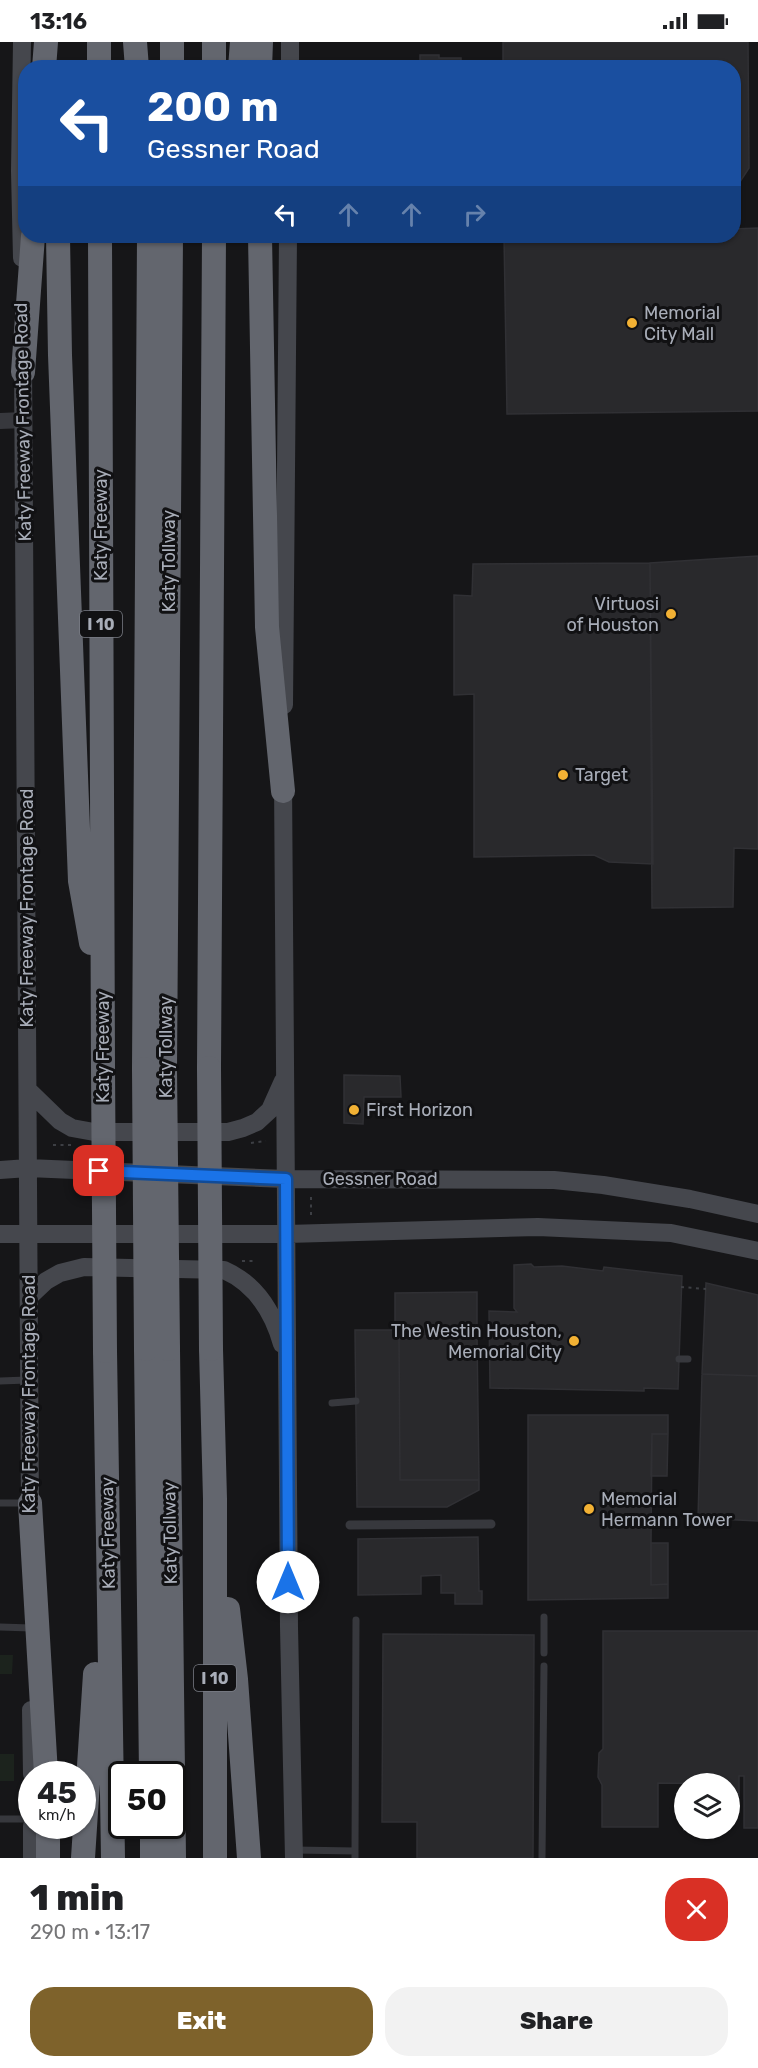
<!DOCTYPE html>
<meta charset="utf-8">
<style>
body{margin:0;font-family:Rubik,sans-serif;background:#f2f2f2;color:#202124;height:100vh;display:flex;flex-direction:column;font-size:22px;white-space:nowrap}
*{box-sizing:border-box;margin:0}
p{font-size:20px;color:#757577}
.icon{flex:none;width:33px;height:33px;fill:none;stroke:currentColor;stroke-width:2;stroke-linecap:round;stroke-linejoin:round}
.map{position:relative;height:1816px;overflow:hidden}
.details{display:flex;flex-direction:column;background:#fff;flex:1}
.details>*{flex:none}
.banner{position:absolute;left:18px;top:18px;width:723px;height:183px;border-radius:24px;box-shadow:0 2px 4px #0004;background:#1a4fa0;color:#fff;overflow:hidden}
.fabs{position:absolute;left:674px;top:1731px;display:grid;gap:12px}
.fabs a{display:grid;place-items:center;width:66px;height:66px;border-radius:50%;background:#fff;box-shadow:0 2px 4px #0004;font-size:30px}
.speed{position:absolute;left:18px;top:1719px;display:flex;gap:12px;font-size:30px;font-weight:700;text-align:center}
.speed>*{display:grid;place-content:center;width:78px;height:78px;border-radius:50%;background:#fff;box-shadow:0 2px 4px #0004;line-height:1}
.speed small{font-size:15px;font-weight:400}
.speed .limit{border:3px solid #111;border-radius:9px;background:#fff;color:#111}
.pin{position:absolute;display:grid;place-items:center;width:51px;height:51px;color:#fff;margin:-26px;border-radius:12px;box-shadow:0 3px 9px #0006}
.me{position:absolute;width:66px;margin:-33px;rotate:0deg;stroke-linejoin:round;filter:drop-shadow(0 0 4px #0008)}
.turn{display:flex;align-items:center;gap:21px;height:126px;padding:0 30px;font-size:27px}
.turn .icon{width:78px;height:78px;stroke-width:2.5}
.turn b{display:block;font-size:42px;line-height:51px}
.lanes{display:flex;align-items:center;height:57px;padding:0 30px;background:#0003;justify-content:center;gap:30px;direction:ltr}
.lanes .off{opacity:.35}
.round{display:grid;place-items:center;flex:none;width:63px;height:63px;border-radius:24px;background:#f2f2f2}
.overview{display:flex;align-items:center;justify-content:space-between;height:102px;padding:0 30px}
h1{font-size:36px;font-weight:800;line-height:45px}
.primary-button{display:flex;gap:12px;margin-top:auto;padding:12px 30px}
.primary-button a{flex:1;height:69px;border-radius:24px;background:#7e622b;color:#fff;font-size:24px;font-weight:800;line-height:69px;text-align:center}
.primary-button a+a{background:#f2f2f2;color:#202124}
.status{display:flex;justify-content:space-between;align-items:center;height:42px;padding:0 30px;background:#fff;direction:ltr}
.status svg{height:16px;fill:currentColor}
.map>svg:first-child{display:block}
</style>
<div class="status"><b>13:16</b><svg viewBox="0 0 49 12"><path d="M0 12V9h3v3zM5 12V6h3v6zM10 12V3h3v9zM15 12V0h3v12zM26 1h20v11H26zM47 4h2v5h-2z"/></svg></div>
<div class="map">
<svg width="758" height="1816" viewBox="0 0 758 1816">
<rect width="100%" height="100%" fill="#161618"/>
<path fill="#1c231d" d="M0 1613H13L12 1632H0Z
M0 1712H14V1739H0Z"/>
<path fill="#29292c" stroke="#303034" stroke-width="1.5" d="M503 0H748L749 126 736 146H734V26H503Z
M420 13H439V16H461V26H415V23H420Z
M758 186V369L507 372 504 194H734V187Z
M758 514V807L734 806 733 865 652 866 650 521Z
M650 521 653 822 609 820 594 813 474 815V652L454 653V553L472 554 473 522Z
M344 1033 400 1034 401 1055H364L363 1082 344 1081Z
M531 1222 534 1225 562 1224 603 1229 604 1225 682 1234 678 1347 644 1346V1349L490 1346 489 1269 517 1270 514 1266V1223Z
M706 1241 758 1253V1334L702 1332Z
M477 1250V1294H399L400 1438H479V1448L447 1465H357L355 1288H395V1251Z
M399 1294H477L479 1438H400Z
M702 1332 758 1334V1479L698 1476Z
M528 1373H668V1392H652L651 1501V1543L668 1542V1556L528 1558Z
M652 1392H668L667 1434H651Z
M478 1495 479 1549H482V1562H455V1551H441V1533L421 1534V1552L358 1553V1497Z
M651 1501H668V1542L651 1543Z
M603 1589H758V1786H744V1734H739V1754H729V1742L658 1741V1785H602V1743L598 1735 599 1711 603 1707Z
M383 1592 534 1593 533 1816H417V1780H382Z
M684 1786H722V1788H684Z"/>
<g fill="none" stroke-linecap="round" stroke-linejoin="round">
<path stroke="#3d3f44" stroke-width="2" stroke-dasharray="3 4.5" stroke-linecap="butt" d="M251 1101 266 1099
M53 1103H71
M311 1155V1175
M242 1219H254
M681 1245 706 1247"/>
<path stroke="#37383d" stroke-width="7" d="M679 1317H688
M0 1339 27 1338
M332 1361 356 1359
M0 1461H28
M0 1585 31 1586
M544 1611V1575
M0 1777H32
M295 1808 355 1809V1816
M355 1809 356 1578
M542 1816 544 1624"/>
<path stroke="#37383d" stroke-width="9" d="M350 1483 491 1482"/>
<path stroke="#37383d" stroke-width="16" d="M0 379 24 378"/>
<path stroke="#45474d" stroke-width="18" d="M290 26V0
M22 216 20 129 22 0
M23 318 30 1473
M284 663 288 194
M283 738 289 1585 294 1816
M28 1048 60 1079 72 1086 94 1090H228L243 1086 257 1080 270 1068 283 1039
M0 1128 28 1126 286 1137 554 1138 603 1143 690 1157 758 1172
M0 1192H287L538 1185 671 1191 758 1209
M29 1255 46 1239 60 1231 84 1225 224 1228C256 1242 273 1270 282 1302
M31 1668 32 1732
M32 1784V1816"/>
<path stroke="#63666e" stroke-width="24" d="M99 0V26
M135 0 137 26
M214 0V26
M44 26 46 0
M172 26V0
M240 26 242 0
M260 26 261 0
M58 194 60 313 80 839 91 901
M100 194 103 1027
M260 194 267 585 283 749
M23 330 33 194
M209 1026 214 194
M144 1027 149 194
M165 1027 171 194
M146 1307 151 1732
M168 1307 174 1816
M211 1307 215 1457V1816
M105 1309 113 1816
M30 1461 46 1732
M228 1567 236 1637 249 1816
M48 1784V1816
M152 1784V1816
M83 1816 95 1632"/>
<path stroke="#63666e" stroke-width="24" d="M209 1026 211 1307
M103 1027 105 1309
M144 1027 146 1307
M165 1027 168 1307"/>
</g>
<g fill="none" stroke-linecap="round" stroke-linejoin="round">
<g stroke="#114b97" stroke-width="15">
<path id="route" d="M99 1129 286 1137 288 1540"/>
</g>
<use href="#route" stroke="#1a73e8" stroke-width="10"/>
</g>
<g fill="#f2b134" stroke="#111113" stroke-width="2">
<circle cx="632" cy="281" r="6"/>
<circle cx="671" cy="572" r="6"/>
<circle cx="563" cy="733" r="6"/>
<circle cx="354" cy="1068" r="6"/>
<circle cx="574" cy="1299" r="6"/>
<circle cx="589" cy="1467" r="6"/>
</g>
<g text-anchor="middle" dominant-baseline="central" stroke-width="6" stroke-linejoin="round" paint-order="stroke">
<g fill="#111113" stroke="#7b7e86" stroke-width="1.5">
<rect x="80" y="569" width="42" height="26" rx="4.5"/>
<rect x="194" y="1623" width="42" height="26" rx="4.5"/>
</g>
<g font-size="16" font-weight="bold" fill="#a8adb8">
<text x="101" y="582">I 10</text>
<text x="215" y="1636">I 10</text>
</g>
<g font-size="18" fill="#a8adb8" stroke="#111113" text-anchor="start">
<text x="644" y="271">Memorial<tspan x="644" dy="21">City Mall</tspan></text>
<text x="659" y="562" text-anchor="end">Virtuosi<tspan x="659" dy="21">of Houston</tspan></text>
<text x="575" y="733">Target</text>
<text x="366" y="1068">First Horizon</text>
<text x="562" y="1289" text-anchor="end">The Westin Houston,<tspan x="562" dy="21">Memorial City</tspan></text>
<text x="601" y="1457">Memorial<tspan x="601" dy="21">Hermann Tower</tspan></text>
</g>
<g font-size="18" fill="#a8adb8" stroke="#111113">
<text transform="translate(23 380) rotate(-91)">Katy Freeway Frontage Road</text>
<text transform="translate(101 483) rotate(-90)">Katy Freeway</text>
<text transform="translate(169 519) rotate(-90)">Katy Tollway</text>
<text transform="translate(27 866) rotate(-90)">Katy Freeway Frontage Road</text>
<text transform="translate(103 1005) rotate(-90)">Katy Freeway</text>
<text transform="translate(166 1005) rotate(-90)">Katy Tollway</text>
<text x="380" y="1137">Gessner Road</text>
<text transform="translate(29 1352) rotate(-90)">Katy Freeway Frontage Road</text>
<text transform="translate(108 1491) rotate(-91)">Katy Freeway</text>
<text transform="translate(170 1491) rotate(-91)">Katy Tollway</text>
</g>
</g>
</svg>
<div class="fabs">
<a><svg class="icon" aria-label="layers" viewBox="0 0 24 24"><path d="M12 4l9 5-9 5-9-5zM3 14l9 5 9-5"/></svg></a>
</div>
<div class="speed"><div>45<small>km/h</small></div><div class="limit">50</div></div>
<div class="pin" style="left:99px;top:1129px;background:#d93025"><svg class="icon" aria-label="arrive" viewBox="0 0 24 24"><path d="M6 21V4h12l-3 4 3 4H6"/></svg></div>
<svg class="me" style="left:288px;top:1540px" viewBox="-20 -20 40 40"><circle r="19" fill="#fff"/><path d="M0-13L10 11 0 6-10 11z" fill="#1a73e8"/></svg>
<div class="banner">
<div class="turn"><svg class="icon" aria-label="left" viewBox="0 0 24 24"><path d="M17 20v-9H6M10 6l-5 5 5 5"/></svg><div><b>200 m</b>Gessner Road</div></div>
<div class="lanes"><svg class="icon" aria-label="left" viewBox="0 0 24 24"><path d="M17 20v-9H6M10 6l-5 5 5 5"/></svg><svg class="icon off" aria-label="ahead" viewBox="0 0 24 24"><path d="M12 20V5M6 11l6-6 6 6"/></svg><svg class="icon off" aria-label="ahead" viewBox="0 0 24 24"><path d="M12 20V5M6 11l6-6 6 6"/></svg><svg class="icon off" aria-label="right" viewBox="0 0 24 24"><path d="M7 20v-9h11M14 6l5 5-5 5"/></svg></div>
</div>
</div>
<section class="details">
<div class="overview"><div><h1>1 min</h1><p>290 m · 13:17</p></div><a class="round" style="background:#d93025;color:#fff"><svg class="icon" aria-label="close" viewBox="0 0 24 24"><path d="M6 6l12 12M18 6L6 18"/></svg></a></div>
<div class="primary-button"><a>Exit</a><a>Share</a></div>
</section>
